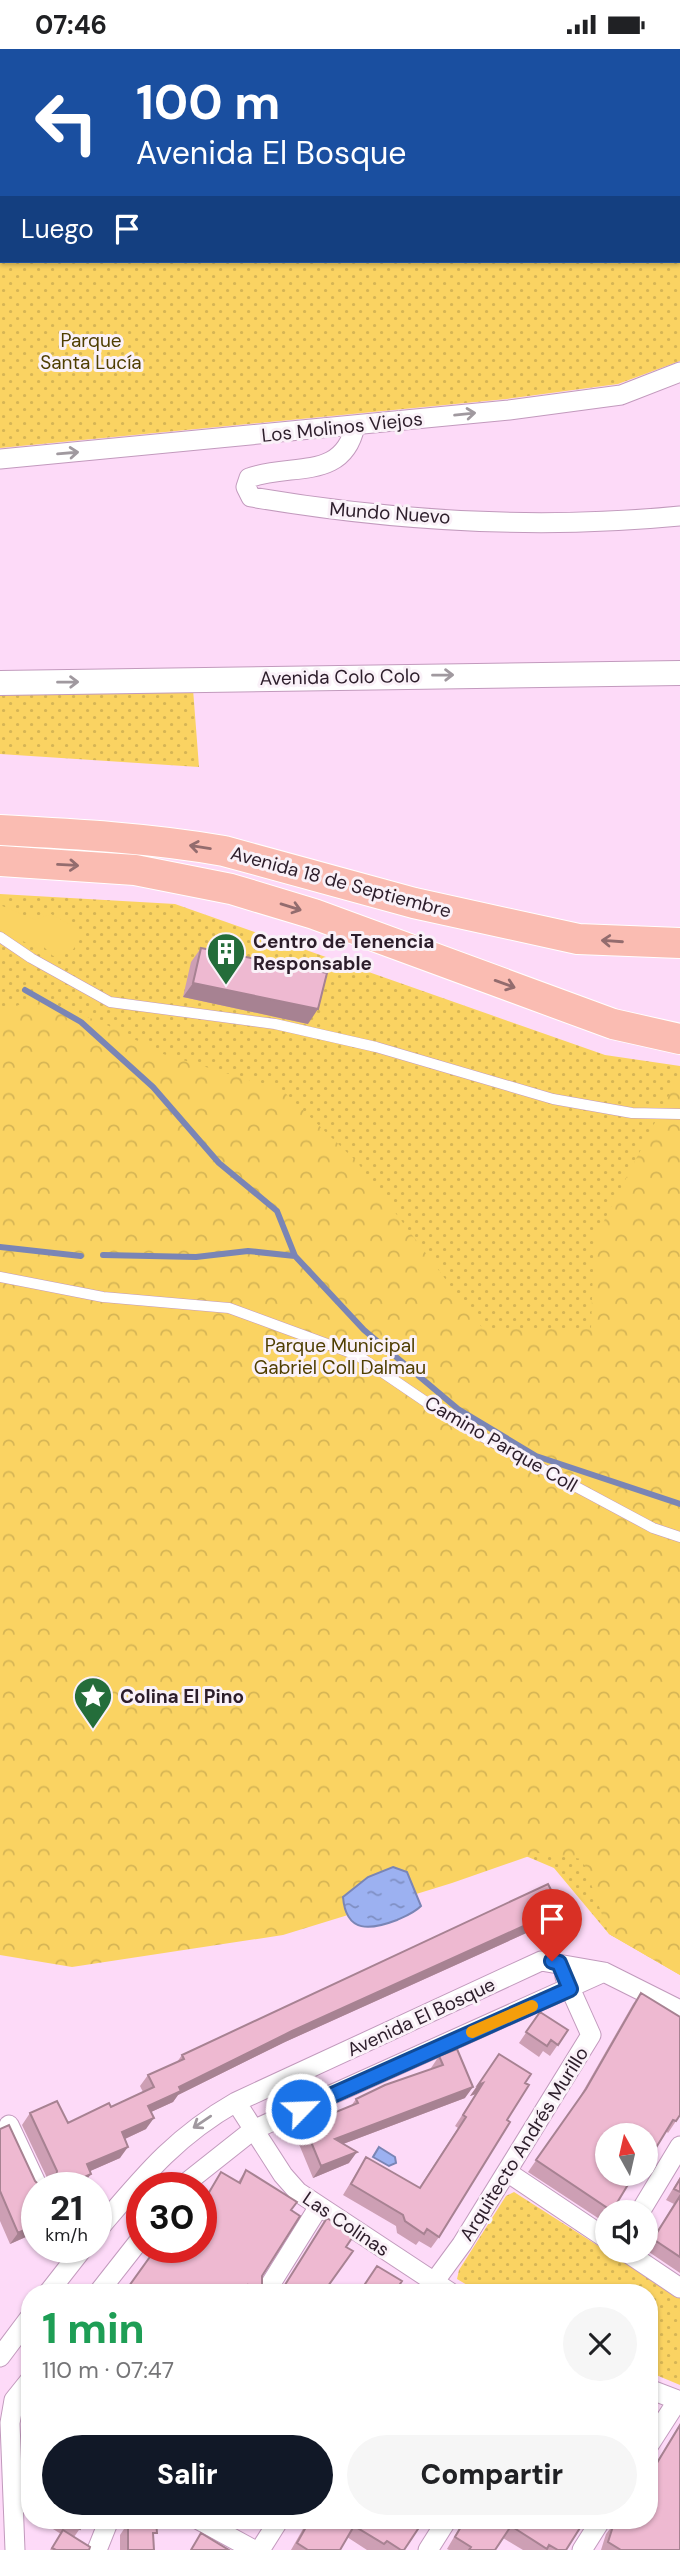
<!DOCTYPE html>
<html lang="es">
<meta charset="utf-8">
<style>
body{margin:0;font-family:"DM Sans",sans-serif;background:#f6f6f6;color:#202124;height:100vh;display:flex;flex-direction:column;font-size:26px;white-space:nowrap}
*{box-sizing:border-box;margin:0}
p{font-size:23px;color:#757577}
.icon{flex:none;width:38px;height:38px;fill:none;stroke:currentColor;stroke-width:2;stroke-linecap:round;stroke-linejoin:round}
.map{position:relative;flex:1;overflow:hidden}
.sheet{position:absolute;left:21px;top:2235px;width:637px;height:245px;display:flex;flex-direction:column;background:#fff;border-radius:28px;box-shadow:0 2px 5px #0004}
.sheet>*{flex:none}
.banner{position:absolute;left:0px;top:0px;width:681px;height:214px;box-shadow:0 2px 5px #0004;background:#1a4fa0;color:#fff;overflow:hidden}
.needle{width:46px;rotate:352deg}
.fabs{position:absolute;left:595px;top:2074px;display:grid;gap:14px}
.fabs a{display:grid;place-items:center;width:63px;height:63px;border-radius:50%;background:#fff;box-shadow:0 2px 5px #0004;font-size:35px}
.speed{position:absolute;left:21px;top:2123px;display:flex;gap:14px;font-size:35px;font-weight:700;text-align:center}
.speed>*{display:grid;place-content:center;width:91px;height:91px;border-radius:50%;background:#fff;box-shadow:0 2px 5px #0004;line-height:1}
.speed small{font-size:18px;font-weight:400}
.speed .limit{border:10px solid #d22;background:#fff;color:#111}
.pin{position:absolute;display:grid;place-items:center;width:60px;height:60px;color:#fff;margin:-72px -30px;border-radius:50% 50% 50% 0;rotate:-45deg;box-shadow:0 0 7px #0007}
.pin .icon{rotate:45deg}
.me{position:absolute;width:77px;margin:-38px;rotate:66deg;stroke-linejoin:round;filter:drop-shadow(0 0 5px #0008)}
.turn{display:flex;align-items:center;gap:24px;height:147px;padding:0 21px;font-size:32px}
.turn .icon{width:91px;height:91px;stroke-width:2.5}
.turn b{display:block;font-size:49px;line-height:60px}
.then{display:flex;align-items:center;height:66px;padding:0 21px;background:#0003;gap:14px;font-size:26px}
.round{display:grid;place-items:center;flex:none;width:74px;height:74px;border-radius:37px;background:#f6f6f6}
.overview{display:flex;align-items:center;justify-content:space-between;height:119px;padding:0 21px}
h1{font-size:42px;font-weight:800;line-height:52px;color:#1e9e55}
.action{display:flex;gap:14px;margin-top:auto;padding:14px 21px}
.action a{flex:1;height:80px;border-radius:42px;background:#111827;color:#fff;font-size:28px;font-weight:800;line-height:80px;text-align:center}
.action a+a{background:#f6f6f6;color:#202124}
.status{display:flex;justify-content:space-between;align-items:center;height:49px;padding:0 35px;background:#fff;direction:ltr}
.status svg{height:19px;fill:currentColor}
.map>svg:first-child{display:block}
</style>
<div class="status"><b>07:46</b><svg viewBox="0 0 49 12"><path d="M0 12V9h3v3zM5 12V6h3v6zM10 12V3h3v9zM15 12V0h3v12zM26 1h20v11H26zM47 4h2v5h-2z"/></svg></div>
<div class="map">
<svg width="680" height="2501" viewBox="0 0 680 2501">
<defs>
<pattern id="green-dots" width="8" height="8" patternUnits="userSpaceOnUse" patternTransform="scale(1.75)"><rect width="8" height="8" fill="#fad362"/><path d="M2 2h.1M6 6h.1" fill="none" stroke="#d6b555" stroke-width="1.8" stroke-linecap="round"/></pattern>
<pattern id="forest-crowns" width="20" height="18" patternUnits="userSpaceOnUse" patternTransform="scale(1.75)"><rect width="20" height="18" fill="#fad362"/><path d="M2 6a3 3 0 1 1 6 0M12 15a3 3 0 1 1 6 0" fill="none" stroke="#d6b555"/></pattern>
<pattern id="water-ripples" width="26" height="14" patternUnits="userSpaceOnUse" patternTransform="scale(1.75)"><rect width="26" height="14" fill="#9cb1f1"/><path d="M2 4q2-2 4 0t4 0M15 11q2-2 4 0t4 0" fill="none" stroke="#7f8fc3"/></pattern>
</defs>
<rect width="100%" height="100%" fill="#fddaf8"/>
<path fill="url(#green-dots)" d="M680 147V312L618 335 507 350 0 399V188L2 212H679Z
M193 640 199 718 0 705V644Z
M0 845 175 855 605 1006 680 1017V1926L609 1885 554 1819 108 1629 0 1598Z
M514 2143 680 2249V2336L649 2323V2244L479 2243 457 2230 459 2221 506 2147Z"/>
<path fill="url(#forest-crowns)" d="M38 949 103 974 163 1005 282 1041 357 1113 483 1280H591L594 1191 680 1025V1926L609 1885 582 1810 538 1804 452 1834 283 1886 72 1918 0 1906V963Z"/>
<path fill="#fad362" d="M0 856 35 871 51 865 84 883 71 904 53 907 41 895H28L0 879Z"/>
<path fill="url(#water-ripples)" stroke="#7a85b5" stroke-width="2" d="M393 1818 407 1823 421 1857C414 1864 406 1867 397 1871 371 1881 346 1885 343 1848L368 1828Z
M379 2098 395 2108 396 2114 389 2117 373 2108Z"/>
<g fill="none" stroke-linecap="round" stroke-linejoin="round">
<path stroke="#7a85b5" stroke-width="6" d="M25 941 81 973 153 1038 219 1114 277 1162 295 1207 364 1281 458 1360 536 1407 680 1455
M0 1198 81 1207
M103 1206 196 1208 248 1202 295 1207"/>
<g stroke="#c29abd" stroke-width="11">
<path id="service" d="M387 0 388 2
M679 148 680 147
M0 188H2
M0 888 31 909 110 953 275 975 376 998 553 1050 632 1064 680 1065
M0 1228 103 1248 229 1259 357 1306 457 1374 653 1479 680 1488"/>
</g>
<g stroke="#c29abd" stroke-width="21">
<path id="minor" d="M355 377C343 433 291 413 249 429L246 438 251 448C392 472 537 481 680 467
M0 410 509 361 621 346 680 323
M236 2053 283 2126 298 2143 451 2244
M9 2076 38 2138
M507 2123 607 2190
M181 2138 253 2081 604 1923
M640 2163 680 2097
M96 2183C142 2129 173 2089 236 2053L541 1912 604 1923 680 1961
M625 2202 680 2239
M48 2244 84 2198
M98 2244 142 2188
M265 2244 318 2159
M426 2244 462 2195 591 1986 565 1928
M0 2308 30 2268
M649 2340 680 2352
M649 2396 678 2351
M199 2471 254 2501
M15 2501 10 2374 14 2351 30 2331
M97 2501 109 2471
M260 2501 279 2471
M428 2501 447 2471
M582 2501 601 2471"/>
</g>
<g stroke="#c29abd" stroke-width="26">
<path id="tertiary" d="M0 634 680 624"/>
</g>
<g stroke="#fff" stroke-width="32">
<path id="primary" d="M0 781C75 785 150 789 224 802L414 854 578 890 680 894
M0 812 135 821 231 840 314 865 613 975 680 990"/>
</g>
<use href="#service" stroke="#fff" stroke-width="10"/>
<use href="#minor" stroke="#fff" stroke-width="19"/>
<use href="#tertiary" stroke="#fff" stroke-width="24"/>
<use href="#primary" stroke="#fabcb2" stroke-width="30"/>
</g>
<path fill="#cd9fb4" d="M9 0H56L55 2H9Z
M2 32V100L0 99V40Z
M201 899 308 975 183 948 191 913Z
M561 1860 553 1872 285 1993 178 2046 173 2053 151 2063 146 2080 125 2090 120 2109 90 2122 83 2136 78 2138H37V2183L10 2195 0 2172V2080L35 2132 40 2137 49 2138V2133L22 2076 30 2064 68 2074 111 2058 143 2043 140 2037 148 2026 177 2013 182 2006Z
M641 1944 676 2072 668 2084 666 2082 607 2124H640L634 2132 631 2130 611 2163H607V2168L604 2173 528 2123 578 2051 633 1955Z
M540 1963 568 1981 550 2007 543 2002 539 2008 519 1994Z
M499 2005 525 2034 507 2071 439 2188 431 2199 419 2192 416 2196 397 2184 396 2177 343 2146 366 2108 419 2139 458 2079 455 2077 476 2045 470 2047Z
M439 2007 465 2049 343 2095 349 2114 313 2129 296 2088 304 2076 351 2057 356 2050 431 2020V2019Z
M246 2121 291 2161 262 2227V2238L267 2243 272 2244H124L201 2198V2155L221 2123 238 2133Z
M680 2128V2224L646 2201 674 2155 666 2151Z
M30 2358V2369L25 2366Z
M680 2375V2501H601L606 2485 616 2472 620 2474 622 2471H649V2426Z
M47 2471H86L74 2488 89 2501H50L61 2485 45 2475Z
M130 2471 153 2489 154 2501H120V2486Z
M308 2471H424L404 2501H367L347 2488 340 2501H291Z
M464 2471H585L566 2501H523L503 2489 495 2501H449L447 2500Z"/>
<path fill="#a78292" d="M205 0H306L305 2H213Z
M1 76H2V100L0 99V78Z
M193 934 318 960 308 975 183 948Z
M561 1860 553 1872 285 1993 178 2046 173 2053 140 2068 148 2057 179 2038 292 1982Z
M483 2034 476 2045 470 2047 478 2036Z
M473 2038 465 2049 327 2101 335 2090Z
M154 2069 146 2080 114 2095 122 2083Z
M128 2098 120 2109 79 2127 87 2115Z
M357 2103 349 2114 313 2129 321 2117Z
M91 2125 83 2136 78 2138H63Z
M37 2175V2183L10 2195 18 2184Z"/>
<path fill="#eeb9d1" stroke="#a78292" stroke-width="2" d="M19 0H56L55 2H18Z
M201 899 327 924 318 960 193 934Z
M548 1835 561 1860 292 1982 179 2038 181 2042 148 2057 154 2069 122 2083 128 2098 87 2115 91 2125 63 2138H37V2175L18 2184 0 2142V2080L9 2076 35 2132 40 2137 50 2138 56 2133 57 2122 30 2064 57 2052 68 2074 109 2054 111 2058 154 2038 148 2026 184 2010 182 2006Z
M641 1944 680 1968V2066L676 2072 673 2071 646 2115V2086H607V2124H635L612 2162 536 2111 586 2040Z
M540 1963 568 1981 558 1996 551 1991 547 1997 526 1983Z
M457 2000 473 2038 335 2090 357 2103 321 2117 304 2076 358 2054 356 2050 385 2036 443 2016 439 2007Z
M499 2005 531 2025 525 2034 529 2036 507 2071 510 2073 439 2188 427 2180 424 2185 405 2172 403 2166 351 2135 366 2108 420 2139 466 2068 463 2066 483 2034 478 2036Z
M246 2121 297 2153 291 2161 300 2167 262 2227V2238L267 2243 272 2244H260L248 2236 243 2244H124L157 2198H201V2157L221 2123 240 2134Z
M680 2130V2143L674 2140Z
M680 2147V2208L653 2190Z
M327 2169 354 2186 346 2198 353 2202 323 2244H278L283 2239Z
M377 2217 402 2232 394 2244H359Z
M649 2363 653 2365 649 2371Z
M680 2376V2501H621L608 2493 614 2474 616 2472 621 2475 623 2471H649V2427Z
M65 2471H86L80 2480Z
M130 2471H156L157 2484H153L154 2501H128V2474Z
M310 2471H424L404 2501H401L387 2492 384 2495 354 2477 340 2501H308L297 2494Z
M465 2471H585L566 2501H558L549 2496 547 2500 511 2477 495 2501H469L471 2498 455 2488Z
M63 2481 90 2498 89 2501H56L52 2499Z
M201 2484 229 2501H191Z"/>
<defs><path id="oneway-shaft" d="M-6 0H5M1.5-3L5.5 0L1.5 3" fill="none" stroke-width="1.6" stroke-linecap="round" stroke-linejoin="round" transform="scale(1.75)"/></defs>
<g stroke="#a0999f">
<use href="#oneway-shaft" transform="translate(465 365) rotate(-6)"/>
<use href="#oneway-shaft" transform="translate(68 404) rotate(-5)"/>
<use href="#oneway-shaft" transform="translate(443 626) rotate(-1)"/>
<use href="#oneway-shaft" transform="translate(68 633) rotate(-1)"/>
<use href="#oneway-shaft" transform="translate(202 2073) rotate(146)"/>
</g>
<g stroke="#936c6e">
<use href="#oneway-shaft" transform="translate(200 798) rotate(-171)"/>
<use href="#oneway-shaft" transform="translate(68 816) rotate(3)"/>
<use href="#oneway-shaft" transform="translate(291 858) rotate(17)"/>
<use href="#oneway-shaft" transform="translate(612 892) rotate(-176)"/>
<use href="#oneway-shaft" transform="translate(505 935) rotate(20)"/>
</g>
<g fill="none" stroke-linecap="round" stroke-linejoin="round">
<g stroke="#114b97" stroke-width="18">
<path id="route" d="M301 2060 570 1940 559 1914 552 1912"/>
</g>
<use href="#route" stroke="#1a73e8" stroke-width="12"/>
<path stroke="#f59e0b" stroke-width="12" d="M472 1983 532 1957"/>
</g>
<defs>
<g id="building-pin" transform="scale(2.0125)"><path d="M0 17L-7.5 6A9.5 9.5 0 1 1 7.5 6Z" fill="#246d3a" stroke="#faf1f8"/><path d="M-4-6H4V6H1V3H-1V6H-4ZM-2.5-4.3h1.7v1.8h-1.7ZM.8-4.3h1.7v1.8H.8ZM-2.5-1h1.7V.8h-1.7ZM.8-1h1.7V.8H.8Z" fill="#fff"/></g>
<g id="sight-pin" transform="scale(2.0125)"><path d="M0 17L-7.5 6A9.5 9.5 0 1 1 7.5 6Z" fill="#246d3a" stroke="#faf1f8"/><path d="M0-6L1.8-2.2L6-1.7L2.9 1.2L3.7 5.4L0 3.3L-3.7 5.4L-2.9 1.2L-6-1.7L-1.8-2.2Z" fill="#fff"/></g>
</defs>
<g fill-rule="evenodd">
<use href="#building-pin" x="226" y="903"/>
<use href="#sight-pin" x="93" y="1647"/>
</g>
<g text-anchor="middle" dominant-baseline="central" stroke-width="6" stroke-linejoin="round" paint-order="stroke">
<g font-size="19" fill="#4f3e01" stroke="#faf1f8">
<text x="91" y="291">Parque<tspan x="91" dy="22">Santa Lucía</tspan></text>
<text x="340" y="1296">Parque Municipal<tspan x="340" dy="22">Gabriel Coll Dalmau</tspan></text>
</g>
<g font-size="19" fill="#2c1d2a" stroke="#faf1f8">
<text transform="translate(342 378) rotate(-6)">Los Molinos Viejos</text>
<text transform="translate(390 464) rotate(4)">Mundo Nuevo</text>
<text transform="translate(340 628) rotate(-1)">Avenida Colo Colo</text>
<text transform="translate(341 833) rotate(15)">Avenida 18 de Septiembre</text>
<text transform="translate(501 1395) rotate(30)">Camino Parque Coll</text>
<text transform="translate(421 1968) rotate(-25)">Avenida El Bosque</text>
<text transform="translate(524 2095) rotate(-58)">Arquitecto Andrés Murillo</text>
<text transform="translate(346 2175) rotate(34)">Las Colinas</text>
</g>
<g font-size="19" font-weight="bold" fill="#2c1d2a" stroke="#faf1f8" text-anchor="start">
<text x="253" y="892">Centro de Tenencia<tspan x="253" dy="22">Responsable</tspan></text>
<text x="120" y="1647">Colina El Pino</text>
</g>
</g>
</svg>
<div class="fabs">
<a><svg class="needle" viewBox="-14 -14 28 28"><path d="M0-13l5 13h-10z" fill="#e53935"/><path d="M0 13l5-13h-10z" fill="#757577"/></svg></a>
<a><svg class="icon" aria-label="sound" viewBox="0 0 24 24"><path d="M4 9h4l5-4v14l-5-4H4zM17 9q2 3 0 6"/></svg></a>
</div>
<div class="speed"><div>21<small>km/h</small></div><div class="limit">30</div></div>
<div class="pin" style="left:552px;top:1912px;background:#d93025"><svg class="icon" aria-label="arrive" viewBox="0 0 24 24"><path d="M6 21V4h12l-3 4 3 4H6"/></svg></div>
<svg class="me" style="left:301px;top:2060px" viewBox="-20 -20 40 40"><circle r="17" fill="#1a73e8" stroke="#fff" stroke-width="3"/><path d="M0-11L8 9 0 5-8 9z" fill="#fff"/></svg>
<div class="banner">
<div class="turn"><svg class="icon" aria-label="left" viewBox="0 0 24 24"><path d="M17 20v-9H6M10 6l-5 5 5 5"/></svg><div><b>100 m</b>Avenida El Bosque</div></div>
<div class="then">Luego<svg class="icon" aria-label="arrive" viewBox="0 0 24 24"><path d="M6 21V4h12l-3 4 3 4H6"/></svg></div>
</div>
<section class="sheet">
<div class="overview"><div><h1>1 min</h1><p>110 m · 07:47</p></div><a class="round"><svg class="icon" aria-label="close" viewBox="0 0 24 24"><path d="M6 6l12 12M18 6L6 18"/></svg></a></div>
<div class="action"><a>Salir</a><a>Compartir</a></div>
</section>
</div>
